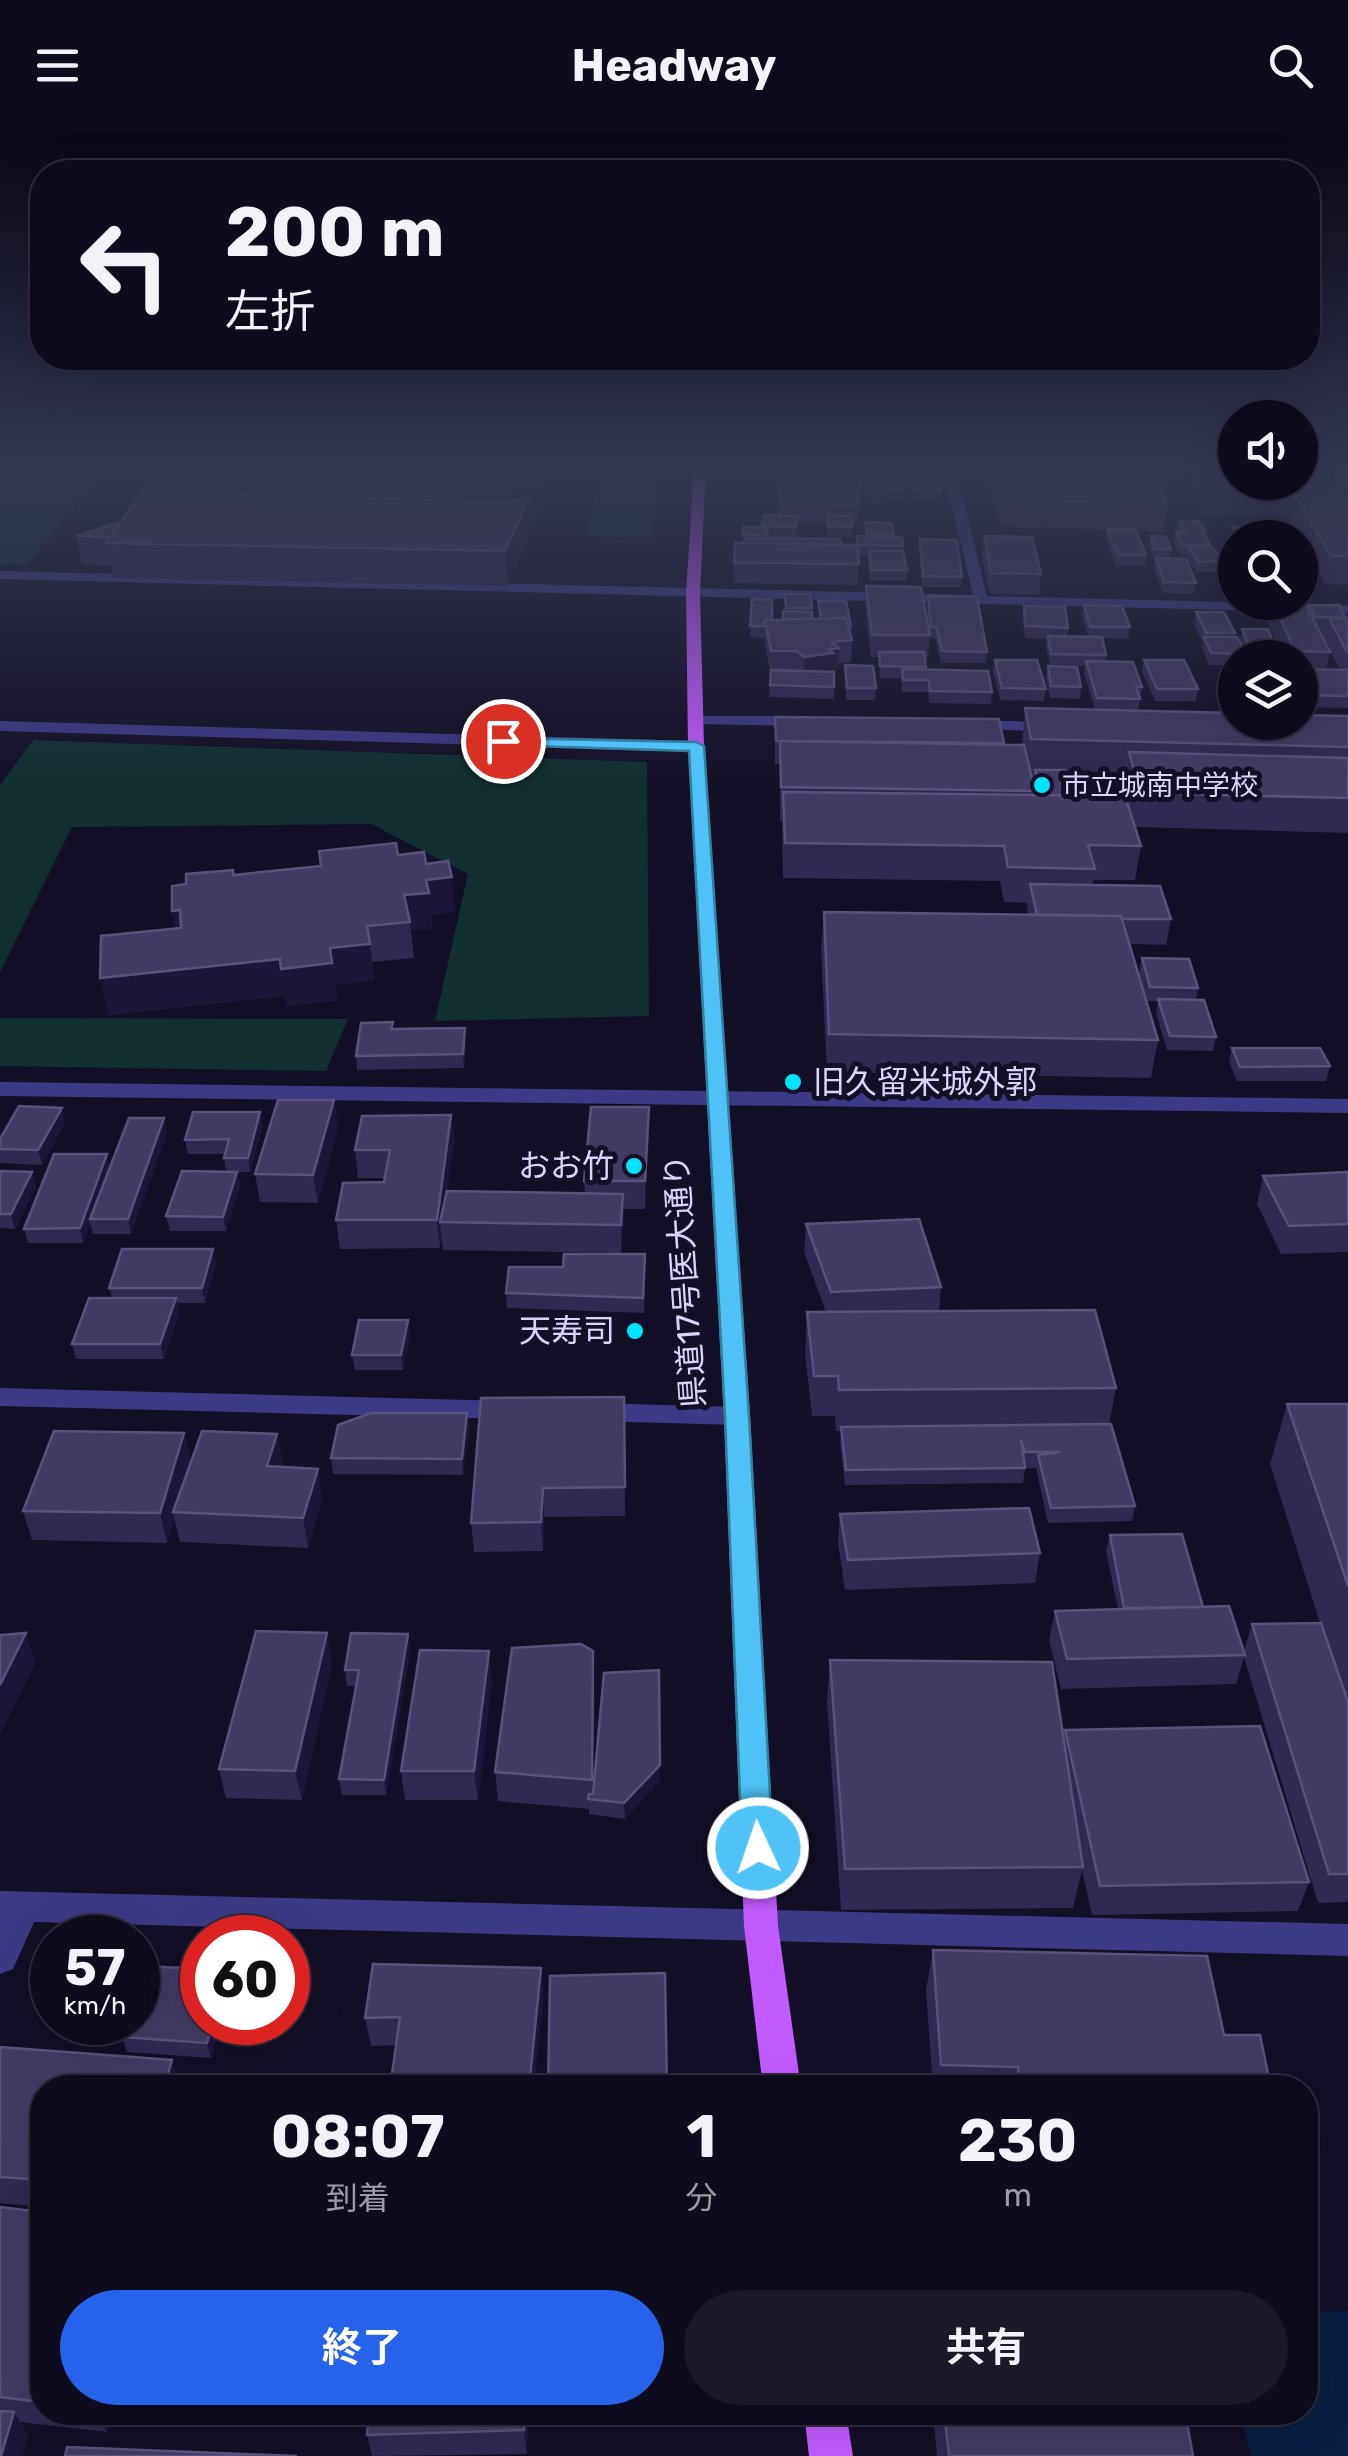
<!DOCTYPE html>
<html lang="ja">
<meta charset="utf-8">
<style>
body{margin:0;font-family:Rubik,"Noto Sans JP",sans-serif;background:#1c1929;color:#f1f3f6;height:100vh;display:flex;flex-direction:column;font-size:38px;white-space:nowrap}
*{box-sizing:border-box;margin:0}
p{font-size:32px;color:#9b9ba3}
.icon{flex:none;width:55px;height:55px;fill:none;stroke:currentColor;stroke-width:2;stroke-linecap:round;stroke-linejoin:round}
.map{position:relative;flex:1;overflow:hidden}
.details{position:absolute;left:30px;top:1945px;width:1288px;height:350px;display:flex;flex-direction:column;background:#0e0b1c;border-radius:40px;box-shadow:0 10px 40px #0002,0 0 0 2px #2e2b3b}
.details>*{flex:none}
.banner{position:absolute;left:30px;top:30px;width:1290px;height:210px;border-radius:40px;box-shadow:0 10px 40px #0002,0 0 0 2px #2e2b3b;background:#0e0b1c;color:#f1f3f6;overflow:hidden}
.fabs{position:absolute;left:1218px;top:270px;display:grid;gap:20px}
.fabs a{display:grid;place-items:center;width:100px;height:100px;border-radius:50%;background:#0e0b1c;box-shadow:0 10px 40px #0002,0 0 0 2px #2e2b3b;font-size:50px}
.speed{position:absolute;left:30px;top:1785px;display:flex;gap:20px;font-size:50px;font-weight:700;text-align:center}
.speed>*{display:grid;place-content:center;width:130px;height:130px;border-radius:50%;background:#0e0b1c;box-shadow:0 10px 40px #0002,0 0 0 2px #2e2b3b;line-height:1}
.speed small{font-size:25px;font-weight:400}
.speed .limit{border:15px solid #d22;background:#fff;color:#111}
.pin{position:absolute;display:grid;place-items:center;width:85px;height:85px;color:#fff;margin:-42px;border:5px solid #fff;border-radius:50%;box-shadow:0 2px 10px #0007}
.me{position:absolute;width:110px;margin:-55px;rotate:357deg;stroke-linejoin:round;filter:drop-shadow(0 0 8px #0008)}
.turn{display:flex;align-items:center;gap:35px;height:210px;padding:0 30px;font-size:45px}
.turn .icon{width:130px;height:130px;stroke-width:2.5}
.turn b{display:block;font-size:70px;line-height:85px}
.eta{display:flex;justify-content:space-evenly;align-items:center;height:170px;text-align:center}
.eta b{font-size:60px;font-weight:700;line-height:70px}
.button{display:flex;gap:20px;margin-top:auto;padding:20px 30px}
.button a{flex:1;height:115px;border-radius:60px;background:#2563eb;color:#fff;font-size:40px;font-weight:700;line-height:115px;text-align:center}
.button a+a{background:#1c1929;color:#f1f3f6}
header{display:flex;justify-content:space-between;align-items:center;height:130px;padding:0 30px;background:#0e0b1c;font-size:45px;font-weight:700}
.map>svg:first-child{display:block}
</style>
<header><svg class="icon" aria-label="menu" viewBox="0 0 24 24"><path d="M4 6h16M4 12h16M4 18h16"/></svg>Headway<svg class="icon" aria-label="search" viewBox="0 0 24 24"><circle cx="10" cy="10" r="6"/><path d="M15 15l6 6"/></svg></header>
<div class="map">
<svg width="1348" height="2326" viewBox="0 0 1348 2326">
<rect width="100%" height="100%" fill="#130f26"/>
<path fill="#12302f" d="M0 337H109L26 435 0 434Z
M599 345H661L652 407 588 406Z
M33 610 647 632 649 886 435 891 468 744 371 694 72 697 0 842V655Z
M0 888 348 889 326 941 0 936Z"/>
<path fill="#0a1f44" d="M1348 2181V2326H1251L1241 2283 1305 2282V2182Z"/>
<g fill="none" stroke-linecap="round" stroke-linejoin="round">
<path fill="#3d3a85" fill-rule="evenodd" d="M943 337H955L987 466 1348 475V483L0 449V441L973 465Z
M690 586H808L816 591 808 596 696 594 688 589Z
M968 590 1053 592 1061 597 1053 602 962 598V592Z
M0 591 696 611 704 616 696 621 0 601Z
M0 952 1348 969V983L0 966Z
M0 1258 512 1271 521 1273 525 1280 521 1287 512 1289 0 1276Z
M592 1273 737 1277 747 1279 750 1286 747 1293 737 1295 592 1291 583 1289 579 1282 583 1275Z
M0 1761 1348 1794V1826L34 1792 13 1839 0 1844Z"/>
<path fill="#c25bff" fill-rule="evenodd" d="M694 337H706L700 464 704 616 750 1286 778 1796 801 1958H763L744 1796 724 1286 688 616 686 464Z
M804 2282H846L853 2326H809Z"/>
</g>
<path fill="#312854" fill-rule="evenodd" d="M747 337 768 344V354H748Z
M878 337 946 351 945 361H940L939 371 911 370V360H905L904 370H885V375L865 374 866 352H878Z
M983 337H1153L1168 374 1164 402 1136 401 1146 425 1145 436H1116L1106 409 1107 400 1001 396 982 345Z
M1193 337H1348V455L1325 454 1300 411V408H1298L1290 393 1291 384 1204 386 1190 356Z
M830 340 861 341 857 395H852V407L827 406 828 394 798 393 796 408H766L856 415 857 406H865V392L894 404V407L903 416 907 440 906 451H870L868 426H858V455L734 453 735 413H743V397H762L779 386 778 346Z
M153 343 549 360 507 456 113 448 111 436 82 434 77 406 121 392Z
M1178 392 1205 405 1209 418 1223 431 1221 442H1196L1187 429V426L1179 425 1174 413Z
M1233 397 1284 408H1235V413L1232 408Z
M984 406 1041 444 1039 465 989 464 982 426Z
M1151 406 1171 419 1170 429 1196 453 1194 464 1163 463 1154 439 1155 430H1154L1149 417Z
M920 409 962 447 961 457H922L919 420Z
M866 456 930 505 928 527H925L926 539 992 562 991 574 929 573 928 562H902L901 548H880L879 527H871L865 477Z
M785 464H810L812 489H819L818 471 851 496 850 504 852 510 851 532 839 533 838 540 832 541 834 542V569L769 567 770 542 764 508 750 507 752 469 772 489H783L785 481Z
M928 466 987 522 986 533H941L935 508H930L927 478Z
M1268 472H1300L1308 479 1309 475 1348 488V578L1300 577V528H1283L1265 486ZM1318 499H1321L1324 510 1340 540H1326L1330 522Z
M1084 475 1130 497 1128 509 1102 508 1106 525 1105 531 1142 557 1138 581 1348 586V703L1135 697 1141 716 1135 750H1093L1092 755 1171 789 1166 815 1130 814 1158 910 1151 948 827 942 821 818 824 782 1028 785 1027 773 1004 772 1000 751 783 748 782 691H780V634H775V587L1004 614H1022L1025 578 1095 579 1084 543 1085 536 1050 535 1046 517 1047 509 1025 508 1022 487 1024 476 1068 498 1067 506 1088 507 1082 486ZM1067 643 1125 644 1123 655 1130 683 1075 666Z
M1196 482 1235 503 1234 507 1244 520 1240 510 1242 499 1277 522 1276 528H1247L1245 524V528H1235V535H1209L1202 518 1203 513 1194 493Z
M995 530 1046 559 1044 571 1000 570 993 541Z
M1144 530 1198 559 1196 571H1155L1142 541Z
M845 535 876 558 875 570H846Z
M1048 536 1081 557 1080 569 1050 568 1046 548Z
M398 725 426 734 455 782 431 785 432 798 411 800 414 828 372 832 374 850 335 855 337 870 287 876 285 866 108 885 175 799 186 754 234 745 321 736Z
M1142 828 1198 858 1196 870 1216 907 1213 921 1167 920 1156 883 1158 871H1147L1139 842Z
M393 899 466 912 464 938 357 940 356 926Z
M1232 918 1330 936 1326 951H1237L1229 932Z
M334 970 338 998 318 1073 260 1072 255 1044Z
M649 977 645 1079H624L621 1123 443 1120 441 1104 440 1118 340 1119 336 1090 384 1052 385 1048H358L355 1020 451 985 454 1013 447 1061 585 1063 584 1051Z
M65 992 42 1035 0 1033V1009Z
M263 996 250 1042H237L240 1056 226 1101H170L166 1086 226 1042 224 1028 225 1024H188L185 1010Z
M167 1003 131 1104H93L90 1093 83 1113H28L24 1099 110 1037Z
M0 1041 36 1056 15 1099 0 1098Z
M1348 1042V1122L1281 1124 1257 1074 1263 1046Z
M806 1094 941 1157 939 1181 1116 1258 1109 1294 1135 1376 1132 1391 1048 1393 1036 1338H1025L1023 1353 845 1355 840 1313 841 1301H836L835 1286H812L805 1223 807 1182H826L804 1122Z
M216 1133 205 1173H177L179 1183 164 1229H76L72 1214 112 1168 109 1158Z
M645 1139 644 1183 507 1178 506 1163Z
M408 1190 410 1205 403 1240H355L352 1225Z
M624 1267 625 1386 544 1387 543 1421 474 1422 471 1393Z
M1287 1274H1348V1565H1346L1348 1572V1772L1318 1773 1244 1527 1236 1554 1061 1559 1049 1510 1055 1481 1118 1479 1106 1421 1110 1405 1203 1477 1244 1521 1252 1494 1320 1493 1270 1334Z
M467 1283 469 1298 463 1345 333 1344 331 1328Z
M184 1303 191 1332 283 1333 282 1337 322 1368 308 1418 180 1412 174 1388 167 1413 32 1410 23 1381Z
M840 1384 1040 1423 1035 1453 845 1460 838 1413Z
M408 1504 410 1520 386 1665H342L339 1649 356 1556H347L345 1540Z
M593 1521 594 1654 660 1650 625 1689 589 1684V1679L498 1671 495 1642Z
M830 1530 1063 1606 1065 1600 1309 1752 1298 1781 1092 1785 1082 1740 1073 1778 841 1780 827 1571Z
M332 1532 302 1670 226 1668 219 1639Z
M492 1550 478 1670H405L401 1641Z
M933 1820 1224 1905 1271 1958H933L926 1860Z
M541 1838 543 1867 534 1958H390L396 1915 371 1916 365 1888Z
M202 1892H221L211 1928 127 1922 122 1907Z
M0 1917 42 1958V2077L0 2073Z
M0 2077 42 2082V2282H113L107 2302 20 2292 28 2306 22 2326H0Z
M528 2282 527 2324 372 2326 367 2305Z
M933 2282H1185L1193 2326H937Z"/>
<path fill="#1d163a" d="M538 337H548L549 360 507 456 505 421 514 402 511 358Z
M839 518 838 540 803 549 804 527Z
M452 747 455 782 431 785 432 798 411 800 404 765 426 750Z
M180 780 187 816 179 817 172 781Z
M370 814 374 850 335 855 337 870 287 876 285 866 108 885 100 848Z
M465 898 466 912 464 938 463 924Z
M334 970 338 998 318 1073 313 1045Z
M649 977V1004L645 1079V1051Z
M62 978 65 992 42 1035 38 1020Z
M260 982 263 996 250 1042 248 1028Z
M451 985 454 1013 443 1092H440L441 1104 440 1118 437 1090Z
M164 988 167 1003 131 1104 128 1089Z
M107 1024 110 1038 90 1089V1093L83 1113 80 1098Z
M32 1042 36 1056 15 1099 11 1084Z
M237 1042 240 1056 226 1101 223 1087Z
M623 1064 624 1092 621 1123V1095Z
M213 1119 216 1133 205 1173 202 1158Z
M176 1168 179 1183 164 1229 160 1214Z
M408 1190 410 1205 403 1240 401 1225Z
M467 1283 469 1298 463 1345 462 1329Z
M184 1303 191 1332 173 1382 174 1388 167 1413 160 1383Z
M277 1304 283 1333 273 1365 267 1336Z
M318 1339 322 1368 308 1418 303 1388Z
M543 1358 544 1387 543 1421 541 1392Z
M26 1503 36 1533 0 1605V1555Z
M327 1503 332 1532 302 1670 295 1641Z
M408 1504 410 1520 386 1665 384 1650Z
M489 1521 492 1550 478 1670 474 1641Z
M593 1521 595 1551 594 1670 592 1650Z
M660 1635V1650L625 1689 624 1673Z
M541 1838 543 1867 534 1958H529Z
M213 1892H221L211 1928 207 1913Z
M172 1930 181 1958H164Z
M14 2282 28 2306 22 2326H1Z
M97 2282H113L107 2302Z
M524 2282H528L527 2324 524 2300Z"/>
<path fill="#433a66" stroke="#5a527e" stroke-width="2.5" d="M157 337H538L528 354 511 358 169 349 153 343Z
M747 337H767L768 344H748Z
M790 337H830V340L804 339 790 343Z
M878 337H943L946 351 880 350Z
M992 337H1152L1168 374 1004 369Z
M1198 337H1235V352H1300V337H1348V426H1331L1295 366H1331L1324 356 1209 359Z
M804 339 861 341 858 375 780 373 778 346Z
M153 345 155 355 171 362 462 371H512L530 366 505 421 106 413Z
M866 352 905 353V360H885L886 364H865Z
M912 353 939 354 940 361 912 360Z
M764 385 798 386 796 397 762 396Z
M828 385 852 386V397L828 396Z
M1199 391 1206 401 1195 403H1204L1210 415H1181L1176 402H1186L1178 392Z
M121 392 110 407 77 406Z
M865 392 891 393 894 404 867 403Z
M743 397H767V405H743Z
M1233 397 1278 398 1284 408H1240Z
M1107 399H1135L1146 425H1118Z
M857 406 902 407 903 416 857 415Z
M984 406 1032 407 1041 444 991 443Z
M1151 406 1166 407 1171 419H1155Z
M745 408 840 409 841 415 745 413Z
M920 409 957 410 962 447 923 446Z
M735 413 858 415 859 434 734 433Z
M1189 418H1213L1223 431 1198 432Z
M869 421H903L907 440H871Z
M1156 428 1186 429 1196 453 1164 452Z
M866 456 921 457 930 505H872Z
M785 464H810L812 478H786Z
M928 466 977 467 987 522 942 521 936 497H931Z
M1300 466H1301L1330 522 1295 521 1273 472H1300Z
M752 469 772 470V489L765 490 764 496H750Z
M818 471H846L851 496H848L846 488 821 489Z
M1084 475 1122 476 1130 497H1090Z
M1309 475H1339L1346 488 1315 487Z
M1024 476 1065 477 1068 498 1026 496Z
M783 481 812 482V489H783Z
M1196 482H1224L1235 503H1206Z
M846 488 852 510 832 512 839 518 829 519 833 523 804 527 797 521H771L765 490Z
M1329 488 1348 489V522H1347Z
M1242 499H1268L1277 522 1251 521Z
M1048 506 1102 507 1106 525 1051 524Z
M1204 507H1237L1246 524 1211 523Z
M879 522H924L926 537 880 536Z
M995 530H1037L1046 559 1002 558Z
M1144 530H1184L1198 559H1157Z
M1086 531 1133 532 1142 557H1136L1140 569 1097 568Z
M845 535 873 536 876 558H847Z
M1048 536 1077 537 1081 557 1051 556Z
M902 539 988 541 992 562 930 561 929 550H903Z
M1300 539 1348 540V566L1302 565 1300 562Z
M771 540 834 542V557L770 555Z
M1025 578 1235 583V592H1300V585L1348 586V617L1031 609Z
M775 587 999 589 1004 613 776 611Z
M780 611 1024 615 1035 661 781 657Z
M1129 622 1348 628V668L1140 663Z
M1035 640H1066L1075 666 1042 665Z
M783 662 1125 666 1141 716 1088 715 1095 739 1008 737 1004 716 785 713Z
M396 713 398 725 424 722 426 734 448 731 452 747 426 750 429 763 404 765 410 792 367 796 370 814 330 818 332 833 281 839 280 829 100 848 101 806 181 798 180 780 172 781V756L186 754V744L233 740V745L321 736 319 721Z
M1030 754 1160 756 1171 789H1122L1121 786 1037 785Z
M824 782 1121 786 1158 910 829 904Z
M1142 828 1189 829 1198 858 1150 857Z
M1158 869 1204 870 1216 907 1170 906Z
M393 892 391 899 465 898 463 924 356 926 361 893Z
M1232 918H1320L1330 936 1240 937Z
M278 970H334L313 1045 255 1044Z
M19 976 62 978 38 1020 0 1019V1009Z
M591 977H649L645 1051H584Z
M193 982H260L248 1028H224L229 1009 185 1010Z
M451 985 437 1090H336L343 1053 384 1052 390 1020H355L362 986Z
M129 988H164L128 1089H90Z
M54 1024H107L80 1098 24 1099Z
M0 1041 32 1042 11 1084H0Z
M182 1041 237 1042 223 1087 166 1086Z
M1348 1042V1094L1289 1096 1263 1046Z
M447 1061 623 1064 621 1095 440 1092Z
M919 1089 941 1157 831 1162 806 1094Z
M122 1119H213L202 1158H109Z
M564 1124H645L643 1168 506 1163 509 1137H563Z
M89 1168H176L160 1214H72Z
M1095 1180 1116 1258 839 1260 838 1246H814L807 1182Z
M359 1190H408L401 1225H352Z
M624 1267 625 1357 543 1358 541 1392 471 1393 481 1268Z
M1287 1274H1348V1456Z
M371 1283H467L462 1329 331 1328 338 1295Z
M1111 1294 1135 1376 1051 1378 1038 1325 1060 1322H1025L1021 1310 1025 1338 846 1340 841 1297Z
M54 1301 184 1303 160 1383 23 1381Z
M202 1301 277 1304 267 1336 318 1339 303 1388 173 1382Z
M1029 1378 1040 1423 848 1430 840 1384Z
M1182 1404 1203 1477 1124 1478 1110 1405Z
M1229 1476 1245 1525 1067 1529 1055 1481Z
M1321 1493 1348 1572V1744H1329L1252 1494Z
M256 1501 327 1503 295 1641 219 1639Z
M26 1503 0 1555V1505Z
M351 1503 408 1504 384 1650 339 1649 359 1540H345Z
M581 1514 593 1521 592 1650 495 1642 512 1518Z
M420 1520 489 1521 474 1641H401Z
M830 1530 1052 1532 1083 1737 845 1739Z
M659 1540 660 1635 624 1673 588 1669 589 1664H593L604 1543Z
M1260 1596 1309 1752 1100 1756 1065 1600Z
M933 1820 1207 1826 1224 1905H1260L1271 1958H1020L1018 1937 941 1935Z
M373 1834 541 1838 529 1958H390L400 1887 365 1888Z
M143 1836 202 1839V1892H213L207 1913 122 1907 126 1892H138V1854Z
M665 1843 667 1958H548L550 1846Z
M0 1917 172 1930 164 1958H42V2050L0 2047Z
M0 2077 42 2082V2272L0 2267Z
M0 2281 14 2282 1 2326H0Z
M369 2282H524V2300L367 2305Z
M944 2282H1185L1193 2326H949Z
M67 2317 297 2326H65Z"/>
<linearGradient id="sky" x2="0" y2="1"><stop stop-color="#0a0815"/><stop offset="0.51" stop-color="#333752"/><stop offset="1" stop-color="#333752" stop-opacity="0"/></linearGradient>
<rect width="1348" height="663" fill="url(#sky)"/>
<path fill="#4fc3f7" stroke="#337fa1" stroke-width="2.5" d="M497 608 696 612 704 616 749 1286 773 1718 768 1727 758 1731 747 1727 742 1718 725 1286 689 621 503 615 495 611Z"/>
<g fill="#00e5ff" stroke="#130f26" stroke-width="4">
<circle cx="1042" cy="655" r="10"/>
<circle cx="793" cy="952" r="10"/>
<circle cx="634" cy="1036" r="10"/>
<circle cx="635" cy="1201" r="10"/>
</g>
<g text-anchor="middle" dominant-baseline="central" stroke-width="10" stroke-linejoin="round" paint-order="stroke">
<g font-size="28" fill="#d9d4ff" stroke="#130f26" text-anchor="start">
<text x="1062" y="655">市立城南中学校</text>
</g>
<g font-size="32" fill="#d9d4ff" stroke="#130f26" text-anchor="end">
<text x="813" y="952" text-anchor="start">旧久留米城外郭</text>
<text x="614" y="1036">おお竹</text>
<text x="615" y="1201">天寿司</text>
</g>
<g font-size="32" fill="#d9d4ff" stroke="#130f26">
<text transform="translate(685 1151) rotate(-94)">県道17号医大通り</text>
</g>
</g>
</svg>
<div class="fabs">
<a><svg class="icon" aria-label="sound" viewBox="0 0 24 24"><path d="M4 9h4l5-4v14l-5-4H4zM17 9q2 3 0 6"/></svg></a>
<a><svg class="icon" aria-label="search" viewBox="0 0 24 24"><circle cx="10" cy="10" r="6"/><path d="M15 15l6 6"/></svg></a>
<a><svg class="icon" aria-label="layers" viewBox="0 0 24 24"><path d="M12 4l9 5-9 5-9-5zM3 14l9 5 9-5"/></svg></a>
</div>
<div class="speed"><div>57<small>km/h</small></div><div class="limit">60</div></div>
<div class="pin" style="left:503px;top:611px;background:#d93025"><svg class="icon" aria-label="arrive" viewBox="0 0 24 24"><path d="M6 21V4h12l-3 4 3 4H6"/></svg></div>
<svg class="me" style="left:758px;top:1718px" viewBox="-20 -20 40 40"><circle r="17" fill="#4fc3f7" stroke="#fff" stroke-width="3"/><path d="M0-11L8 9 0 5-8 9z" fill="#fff"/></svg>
<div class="banner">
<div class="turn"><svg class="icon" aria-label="left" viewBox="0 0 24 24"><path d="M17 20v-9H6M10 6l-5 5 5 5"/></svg><div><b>200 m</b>左折</div></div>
</div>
<section class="details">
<div class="eta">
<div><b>08:07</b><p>到着</p></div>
<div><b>1</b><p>分</p></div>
<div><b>230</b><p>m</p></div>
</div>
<div class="button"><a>終了</a><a>共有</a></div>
</section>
</div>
